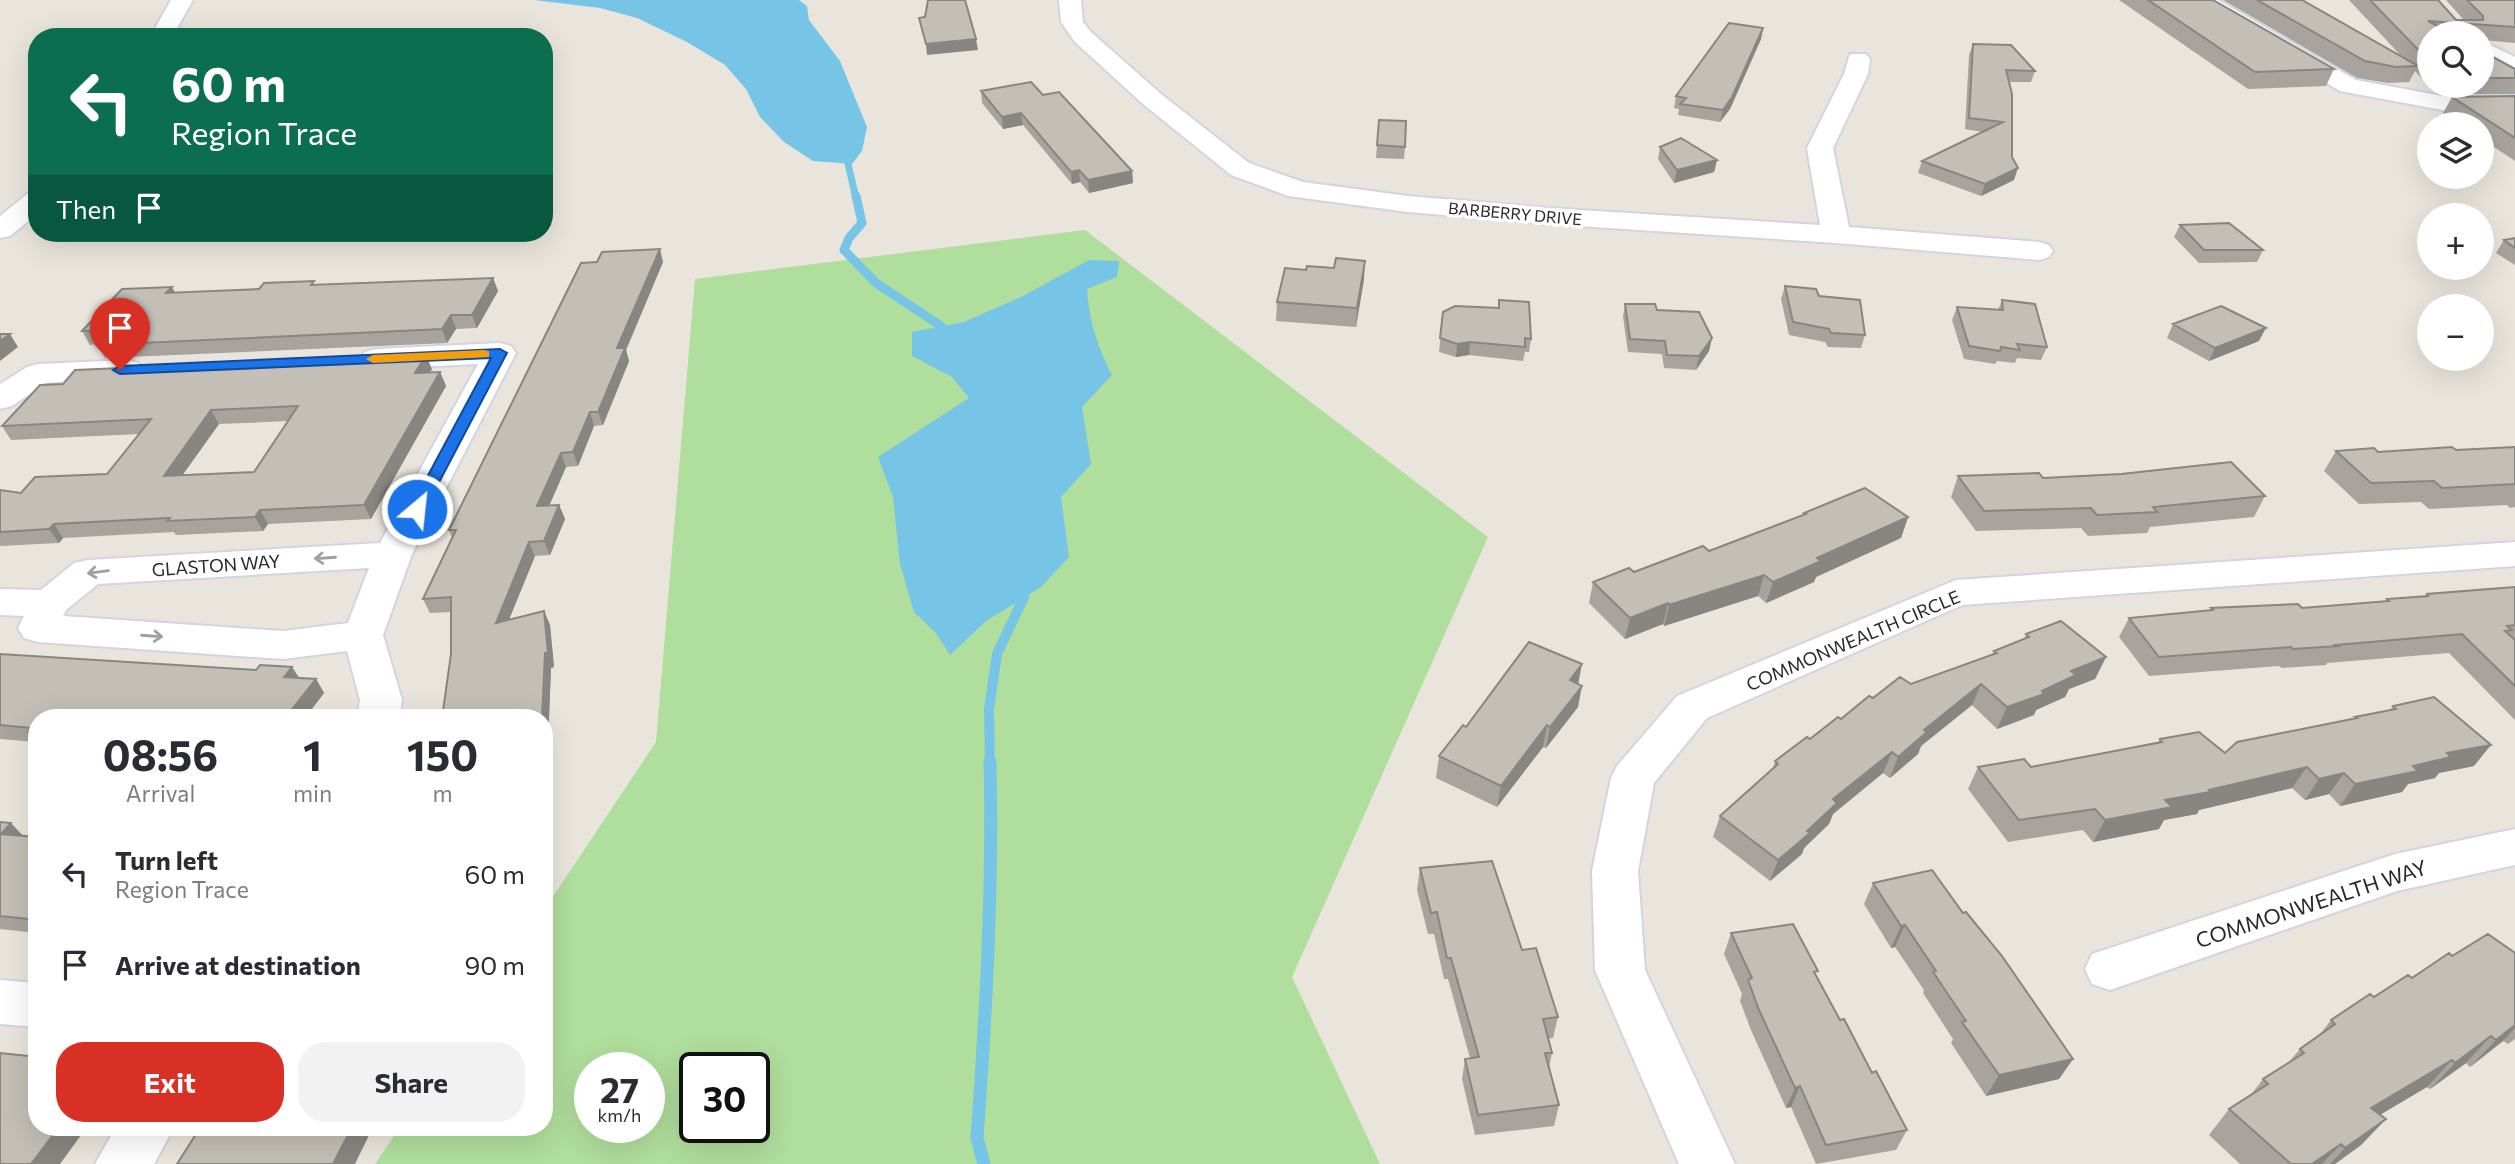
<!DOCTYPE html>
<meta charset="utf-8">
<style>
body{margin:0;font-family:Commissioner,sans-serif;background:#f2f2f3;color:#2b2b33;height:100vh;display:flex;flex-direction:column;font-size:26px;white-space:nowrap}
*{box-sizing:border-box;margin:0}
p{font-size:23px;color:#7c7c81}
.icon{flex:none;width:38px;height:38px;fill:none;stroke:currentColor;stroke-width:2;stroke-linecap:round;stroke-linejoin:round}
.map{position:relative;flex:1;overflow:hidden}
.sheet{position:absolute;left:28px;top:709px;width:525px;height:427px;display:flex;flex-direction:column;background:#fff;border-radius:28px;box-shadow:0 7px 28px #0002}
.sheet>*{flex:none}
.guide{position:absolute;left:28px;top:28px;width:525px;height:214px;border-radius:28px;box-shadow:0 7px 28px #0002;background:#0b6e4f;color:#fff;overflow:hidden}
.tools{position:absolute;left:2417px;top:21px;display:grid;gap:14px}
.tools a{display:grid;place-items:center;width:77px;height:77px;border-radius:50%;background:#fff;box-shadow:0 7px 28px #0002;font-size:35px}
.speed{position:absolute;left:574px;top:1052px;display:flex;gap:14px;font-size:35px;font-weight:700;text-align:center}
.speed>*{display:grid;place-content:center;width:91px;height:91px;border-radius:50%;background:#fff;box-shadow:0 7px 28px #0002;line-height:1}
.speed small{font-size:18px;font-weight:400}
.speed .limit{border:4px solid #111;border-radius:10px;background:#fff;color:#111}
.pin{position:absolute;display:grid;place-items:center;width:60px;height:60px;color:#fff;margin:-72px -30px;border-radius:50% 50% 50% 0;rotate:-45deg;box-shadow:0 0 7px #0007}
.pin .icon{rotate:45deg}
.me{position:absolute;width:77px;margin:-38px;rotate:28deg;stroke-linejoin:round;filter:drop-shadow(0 0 5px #0008)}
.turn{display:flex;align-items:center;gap:24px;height:147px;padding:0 28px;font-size:32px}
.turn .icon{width:91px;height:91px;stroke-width:2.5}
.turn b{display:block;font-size:49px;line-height:60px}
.then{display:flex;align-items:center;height:66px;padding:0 28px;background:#0003;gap:14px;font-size:26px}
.eta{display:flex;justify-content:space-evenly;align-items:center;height:119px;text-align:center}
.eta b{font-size:42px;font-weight:700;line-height:49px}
.primary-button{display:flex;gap:14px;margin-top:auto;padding:14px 28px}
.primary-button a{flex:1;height:80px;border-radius:28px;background:#d93025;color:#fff;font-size:28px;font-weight:700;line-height:80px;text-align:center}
.primary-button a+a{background:#f2f2f3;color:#2b2b33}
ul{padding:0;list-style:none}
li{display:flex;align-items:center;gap:21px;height:91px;padding:0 28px}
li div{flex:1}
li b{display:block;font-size:26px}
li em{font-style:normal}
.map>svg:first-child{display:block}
</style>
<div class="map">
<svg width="2515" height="1164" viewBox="0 0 2515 1164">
<rect width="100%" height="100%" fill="#eae5dc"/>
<path fill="#b0de9c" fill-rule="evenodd" d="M1085 230 1488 537 1292 977 1380 1164H375L400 1127H544V910L656 742 695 279ZM590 1068H649V1127H590ZM695 1068H754V1127H695Z"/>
<path fill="#76c5e6" d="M534 0H799L807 6 809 20 840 61 867 127 862 151 852 164 813 161 784 142 760 117 746 89 725 65 687 42 637 18 600 8Z
M1089 260 1119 261 1117 277 1087 289C1089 321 1097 346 1112 375L1082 407 1091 464 1061 497 1069 557 1041 587 986 621 950 655 936 633 914 612 900 564 893 497 878 457 969 398 952 377 912 356V332L964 322 1021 297Z"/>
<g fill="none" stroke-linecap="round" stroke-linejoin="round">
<path stroke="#76c5e6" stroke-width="7" d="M848 164 856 198"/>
<path stroke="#76c5e6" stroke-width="9" d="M856 196 862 223 849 238 844 250 876 283 941 326"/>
<path stroke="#76c5e6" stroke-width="10" d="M990 764 989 709 997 654 1024 597"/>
<path stroke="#76c5e6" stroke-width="13" d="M984 1164 977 1138C986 1013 993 888 990 762"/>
<g stroke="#d1d4e1" stroke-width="4">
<path id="minor" d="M1059 0H1081L1083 22 1091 32 1161 94 1249 163 1303 182 1408 196 1548 208 1820 225 1807 148 1844 74 1850 54H1866L1870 59 1868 74 1833 148 1849 227 2039 242 2049 245 2053 251 2049 257 2039 260 1836 243 1548 224 1408 212 1288 196 1231 175 1143 104 1075 42 1061 22Z
M2191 0H2218L2356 80 2448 97 2515 96V110L2448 111 2340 91 2194 5Z
M2482 41 2515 57V74L2482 57Z
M500 343 511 346 516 353 412 554 383 635 402 700 399 718H357L360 700 347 651 283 659 38 642 24 638 18 628 24 616 0 615V589L41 590 74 563 88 560 380 543 478 364 376 369 365 366 360 359 365 352 376 349ZM369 568 348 623 283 631 63 616 66 610 98 584Z
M127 360 138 363 143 370 138 377 46 383 12 406 0 409V384L27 367 38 364Z
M2515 542V566L1962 605 1707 718 1654 783 1638 871 1645 970 1735 1164H1679L1595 970 1592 871 1611 778 1617 766 1677 696 1956 580Z
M2515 829V865L2397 891 2110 990 2092 984 2085 969 2092 954 2395 854Z
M0 980 37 983V1027L0 1024Z
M116 1127H174L154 1164H95Z"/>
</g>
<g stroke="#d1d4e1" stroke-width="4">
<path id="tertiary" d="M171 0H193L172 37H150Z
M37 192V214L10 236 0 238V216L27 194Z"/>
</g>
<use href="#minor" fill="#fff" fill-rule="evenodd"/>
<use href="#tertiary" fill="#fff" fill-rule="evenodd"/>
</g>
<path fill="#a8a49d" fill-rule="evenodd" d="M2119 0H2213L2334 69 2326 86 2248 89Z
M2223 0H2302L2402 57 2349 0H2438L2456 20H2464L2446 0H2515V43L2482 40V33H2429V86H2482V51L2515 69V94H2448L2435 92 2415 71 2409 82 2388 83 2357 78Z
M1763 28 1761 39 1730 109 1720 122 1678 115 1679 109 1674 108 1676 96Z
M1973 44 2035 71 2031 82H2009L2014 180 1981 196 1918 173 1922 161 1983 132 1965 129 1969 55Z
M981 91 1043 95 1132 171 1133 183 1089 193 1080 182 1072 184 1023 125 1003 129 982 103Z
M2452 97H2515V161L2482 139V124H2460L2443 113Z
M1379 120 1405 147 1404 159 1376 158Z
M1660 147 1717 160 1714 172 1674 183 1658 159Z
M2180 225 2263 250 2257 262 2199 263 2174 237Z
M248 233H301L298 236 249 234Z
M2515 238V265L2496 253 2504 240Z
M663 262 626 350 629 361 603 425 594 426 578 466 566 467 549 506 559 505 565 519 550 555 535 556 509 619 544 611 550 625 554 667 551 668 547 768 451 654V612L430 613 423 599 452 538 449 530Z
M1334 268 1364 279 1356 327 1276 321 1277 302 1306 270Z
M493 278 498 291 477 328 456 329 447 343 105 358 97 344 90 345 82 331 176 293 315 285Z
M1785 286 1819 296 1865 335 1861 348 1828 347 1825 342 1789 335 1781 299Z
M1499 300 1531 339 1529 352H1525L1523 361 1469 355 1456 357 1439 352 1443 312 1498 308Z
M2002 300 2047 347 2041 360 2017 358 2015 363 1997 361 1995 364 1964 359 1952 320 1957 307 1998 310Z
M1625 304 1657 310 1712 338 1709 351 1696 370 1664 368 1662 354 1628 352 1623 317Z
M2173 324 2259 341 2209 361 2167 338Z
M432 369 429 373 440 372 446 386 371 519 268 524 263 531 176 535 174 532 63 538 59 543 0 546V490L21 493 107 474 139 434 11 440 2 426ZM288 421 254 472 182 475 219 424Z
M2515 447V507L2510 508 2507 505 2429 509 2421 502 2359 504 2324 471 2336 451 2378 452 2456 450Z
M1958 476 2043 478 2265 496 2254 517 2150 527 2147 533 2088 536 2081 528 1976 531 1951 497Z
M1804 513 1908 517 1901 538 1816 577 1814 582 1766 603 1758 596 1664 626 1663 624 1625 639 1589 603 1593 582 1634 572 1709 551 1803 516Z
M2515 587V720L2449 653 2327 663 2326 665 2282 668 2279 666 2149 676 2119 637 2129 618 2210 610 2211 608H2302L2386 601 2387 599 2425 596 2427 594Z
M2026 634 2106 657 2095 679 2069 689 2065 697 2036 710 2034 715 1997 729 1972 705 1921 746 1918 754 1890 778 1883 773 1833 814 1829 824 1804 848 1802 854 1770 881 1713 837 1720 816 1773 768 1775 761 1873 698 1992 655 1994 651 2024 639Z
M0 654 256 670 292 667 299 678 316 679 324 693 305 718H37V744L35 742 0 739Z
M1578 684V707L1546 748 1543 747 1497 807 1436 778 1439 756 1466 727Z
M2393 706 2474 766 2439 773 2435 778 2408 784 2402 792 2340 806 2329 794 2305 800 2292 788 2199 810 2197 814 2164 820 2159 829 2093 842 2083 830 2008 842 1968 789 1978 767H2031L2158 742 2160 739 2225 753 2353 719 2355 717 2390 710Z
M0 822 22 835 37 837V933L0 929Z
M1420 868 1522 950 1558 1017 1553 1038 1548 1039 1552 1053 1549 1068 1559 1105 1554 1126 1475 1135 1462 1079 1465 1059 1470 1058 1448 979H1444L1434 934H1428L1417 890Z
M1873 883 1963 913 2073 1059 2059 1079 1986 1096 1951 1043 1953 1039 1923 993 1924 990 1895 947 1891 948 1864 904Z
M1731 933 1816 975 1840 1020 1907 1130 1896 1150 1816 1164 1791 1107 1786 1108 1751 1030 1740 1001 1742 994 1724 954Z
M2515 953V1039L2508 1044 2503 1041 2470 1067 2466 1063 2430 1089 2427 1087 2380 1114 2386 1119 2361 1145 2335 1164H2240L2209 1135 2229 1109 2250 1096 2263 1079 2289 1062 2300 1049 2318 1037 2331 1020 2452 956Z"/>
<path fill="#888680" d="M1763 28 1761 39 1730 109 1720 122 1723 110Z
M976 39 978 50 927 55 926 44Z
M1021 113 1023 125 1003 129 1002 117Z
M1717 160 1714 172 1674 183 1677 170Z
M2018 168 2014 180 1981 196 1985 184Z
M1079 170 1080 182 1072 184 1071 172Z
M1132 171 1133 183 1089 193 1088 180Z
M660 249 663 262 626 350 629 361 603 425 598 412 617 348Z
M1365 261 1364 279 1356 327 1357 308Z
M493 278 498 291 477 328 472 315Z
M172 287 179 300 166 293Z
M451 315 456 329 447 343 442 329Z
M2266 328 2259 341 2209 361 2215 348Z
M10 334 18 347 0 361V341Z
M1712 338 1709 351 1696 370 1699 356Z
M1470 342 1469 355 1456 357 1457 344Z
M426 355 432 369 421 387 415 373Z
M440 372 446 386 371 519 364 505Z
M211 410 219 424 172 490 164 476Z
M590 412 594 426 578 466 573 452Z
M561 453 566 467 543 520 537 506Z
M559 505 565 519 550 555 544 541Z
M260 510 268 524 263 531 255 517Z
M1908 517 1901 538 1816 577 1814 582 1766 603 1773 582 1817 558Z
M54 524 63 538 59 543 49 529Z
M529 542 535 556 502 637 496 623Z
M1764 575 1758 596 1664 626 1669 605Z
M1668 603 1663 624 1625 639 1630 618Z
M544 611 550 625 554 667 551 668 547 768 544 776V718H542Z
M2106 657 2095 679 2069 689 2065 697 2036 710 2034 715 1997 729 2007 707 2071 671Z
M1582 664 1578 685 1570 680Z
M292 667 301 681 284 677Z
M316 679 324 693 305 718H285Z
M1981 684 1972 705 1921 746 1918 754 1890 778 1898 757 1924 730Z
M1582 686 1578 707 1546 748 1550 727Z
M1547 725 1543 747 1497 807 1501 786Z
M2491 745 2474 766 2439 773 2435 778 2408 784 2402 792 2340 806 2355 784 2447 753Z
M1892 752 1883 773 1833 814 1829 824 1804 848 1802 854 1770 881 1778 860 1833 799Z
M2307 767 2292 788 2199 810 2197 814 2164 820 2159 829 2093 842 2105 820 2165 800Z
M2344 773 2329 794 2305 800 2319 779Z
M11 823 24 837 1 834Z
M1905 925 1895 947 1891 948 1901 926Z
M2515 1025V1028L2503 1041 2470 1067 2496 1040Z
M2491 1036 2466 1063 2430 1089 2455 1063Z
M2073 1059 2059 1079 1986 1096 1999 1075Z
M2452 1060 2427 1087 2348 1134 2371 1108Z
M1800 1086 1791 1107 1786 1108 1795 1088Z
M2386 1119 2361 1145 2335 1164H2330L2345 1148Z
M59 1127H87L60 1164H31Z
M352 1127H373L355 1164H333Z
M2341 1144 2322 1164H2312Z"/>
<path fill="#c3bfb7" stroke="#888680" stroke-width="2" fill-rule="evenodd" d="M928 0H965L976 39 926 44 919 18 925 17Z
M2148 0H2213L2334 69 2255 72Z
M2257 0H2302L2418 66 2396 67 2365 61Z
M2370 0H2438L2456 20H2483V16L2467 0H2515V27L2428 21 2451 33H2429V61Z
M1729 23 1763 28 1732 97 1723 110 1680 104 1686 98 1676 96Z
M1973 44 2011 45 2035 71 2006 70 2012 94V157L2018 168 1985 184 1922 161 2003 122 1969 118Z
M2482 51 2515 69V78H2482Z
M1031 82 1043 95 1059 92 1132 171 1088 180 1079 170 1071 172 1021 113 1002 117 981 91Z
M2515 96V138L2452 97Z
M1379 120 1406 121 1405 147 1377 145Z
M1681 138 1717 160 1677 170 1660 147Z
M2229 223 2263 250H2204L2180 225Z
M2515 238V248L2504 240Z
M660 249 617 348H625L598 412H590L573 452 561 453 537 506 559 505 544 541 529 542 496 623 544 611 548 653H545L542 718H442L451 654V597L423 599 456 530H449L581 263 597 262 602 252Z
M1336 258 1365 261 1357 308 1277 302 1285 268 1306 270 1307 266 1334 268Z
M493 278 472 315H451L442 329 97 345 110 330 82 331 122 289 172 287 166 293 259 289 264 283 314 281 311 285Z
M1785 286 1816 289 1819 296 1860 300 1865 335 1831 333 1829 329 1793 322Z
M1499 300 1529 302 1531 339 1525 338V347L1470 342 1457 344 1440 338 1443 312 1455 306 1499 308Z
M2002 300 2035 304 2047 347 2017 344 2020 350 2001 347 2000 351 1969 346 1957 307 2003 310Z
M1625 304H1655L1657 310 1699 312 1712 338 1699 356 1667 355 1665 341 1630 339Z
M2221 306 2266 328 2215 348 2173 324Z
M0 334H10L0 341Z
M426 355 415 373 440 372 364 505 260 510 255 517 167 521 170 518 54 524 49 529 0 532V490L21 493 35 477 107 474 151 419 2 426 40 385 63 384 75 370ZM298 406 254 472 164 476 211 410Z
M2452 447 2456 450 2515 447V484L2442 488 2434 481 2371 483 2336 451 2374 448 2378 452Z
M2231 462 2265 496 2153 507 2157 512 2097 515 2091 508 1984 511 1958 476 2039 473 2043 478 2121 474Z
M1865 488 1908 517 1817 558 1821 561 1773 582 1764 575 1669 605 1668 603 1630 618 1593 582 1629 568 1634 572 1703 546 1709 551 1806 514 1804 513Z
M2515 587V625L2507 626 2512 630 2505 631 2515 640V686L2462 634 2336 645 2338 646 2293 649 2291 647 2159 657 2129 618 2213 610 2211 608 2298 604 2302 608 2389 601 2387 599 2428 596 2427 594Z
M2061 621 2106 657 2071 671 2076 675 2042 691 2044 694 2007 707 1981 684 1924 730 1927 732 1898 757 1892 752 1833 799 1837 803 1807 831 1810 833 1778 860 1720 816 1778 764 1775 761 1807 737 1810 739 1838 717 1841 719 1869 696 1873 698 1900 677 1911 684 1997 653 1994 651 2029 637 2026 634Z
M1529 642 1582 664 1570 680 1582 686 1550 727 1547 725 1501 786 1439 756 1463 725 1466 727Z
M0 654 256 670 260 665 292 667 284 677 316 679 285 718H37V733L28 732 32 728 0 725Z
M2434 697 2491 745 2447 753 2451 757 2413 766 2418 771 2355 784 2344 773 2319 779 2307 767 2209 790 2210 792 2165 800 2172 807 2105 820 2095 809 2019 820 1978 767 2024 759 2031 767 2162 742 2160 739 2199 732 2225 753 2237 742 2357 718 2355 717 2396 709 2393 706Z
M0 822 11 823 1 834 37 837V920L0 916Z
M1492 861 1522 950 1536 948 1558 1017 1543 1019 1552 1053H1545L1559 1105 1478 1115 1465 1059 1479 1057 1451 958H1447L1437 912 1431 913 1420 868Z
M1932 870 1963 913 1966 912 2002 956 2073 1059 1999 1075 1962 1022 1966 1021 1933 972 1936 971 1905 925 1901 926 1873 883Z
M1793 924 1818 971 1814 972 1840 1020 1844 1019 1872 1073 1876 1071 1907 1130 1826 1145 1800 1086 1795 1088 1759 1010 1748 980 1752 978 1731 933Z
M2488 934 2515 953V1025L2496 1040 2491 1036 2455 1063 2452 1060 2371 1108 2386 1119 2345 1148 2341 1144 2312 1164H2291L2229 1109 2268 1084 2263 1079 2304 1053 2300 1049 2335 1024 2331 1020 2370 994 2374 997 2408 975 2412 978 2449 953 2452 956Z
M33 1050H37V1127H59L31 1164H0V1053L28 1056Z
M223 1127H352L333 1164H177L198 1131H220Z"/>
<defs><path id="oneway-shaft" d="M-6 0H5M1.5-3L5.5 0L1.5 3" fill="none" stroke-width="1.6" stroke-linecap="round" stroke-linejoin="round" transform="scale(1.75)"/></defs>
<g stroke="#9f9f9f">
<use href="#oneway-shaft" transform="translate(325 558) rotate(176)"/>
<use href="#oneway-shaft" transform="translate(98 572) rotate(173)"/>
<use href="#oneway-shaft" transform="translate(152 636) rotate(4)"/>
</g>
<path fill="#1a73e8" stroke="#114b97" stroke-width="2" d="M500 349 507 353 425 509 417 514 410 509 491 358 120 374 113 370 120 366Z"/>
<path fill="#f59e0b" d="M484 350 489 351V357L373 363 366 359 373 355Z"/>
<g text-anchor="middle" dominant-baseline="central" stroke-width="7" stroke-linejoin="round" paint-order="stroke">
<g font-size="16" fill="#292929" stroke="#fff">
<text transform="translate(1515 213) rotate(5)">BARBERRY DRIVE</text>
</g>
<g font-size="18" fill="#292929" stroke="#fff">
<text transform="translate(216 565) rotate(-4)">GLASTON WAY</text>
<text transform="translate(1853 640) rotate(-23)">COMMONWEALTH CIRCLE</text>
</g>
<g font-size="21" fill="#292929" stroke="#fff">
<text transform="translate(2311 903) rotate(-18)">COMMONWEALTH WAY</text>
</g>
</g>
</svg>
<div class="tools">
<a><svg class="icon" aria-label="search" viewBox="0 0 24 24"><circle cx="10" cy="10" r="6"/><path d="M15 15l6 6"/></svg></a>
<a><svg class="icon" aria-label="layers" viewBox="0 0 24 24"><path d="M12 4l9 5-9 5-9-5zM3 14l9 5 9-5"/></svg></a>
<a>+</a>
<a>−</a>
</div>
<div class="speed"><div>27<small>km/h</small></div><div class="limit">30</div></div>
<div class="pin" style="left:120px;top:370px;background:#d93025"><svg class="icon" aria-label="arrive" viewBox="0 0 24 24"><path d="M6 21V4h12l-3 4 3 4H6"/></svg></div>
<svg class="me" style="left:417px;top:509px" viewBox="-20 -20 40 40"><circle r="17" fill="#1a73e8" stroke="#fff" stroke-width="3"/><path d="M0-11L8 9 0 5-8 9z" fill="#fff"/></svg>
<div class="guide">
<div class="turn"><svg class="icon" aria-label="left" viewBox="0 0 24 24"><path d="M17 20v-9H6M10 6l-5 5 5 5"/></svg><div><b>60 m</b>Region Trace</div></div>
<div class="then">Then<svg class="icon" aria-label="arrive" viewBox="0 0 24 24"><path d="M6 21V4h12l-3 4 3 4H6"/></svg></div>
</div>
<section class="sheet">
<div class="eta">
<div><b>08:56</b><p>Arrival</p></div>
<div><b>1</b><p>min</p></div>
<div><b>150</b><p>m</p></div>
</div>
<ul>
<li><svg class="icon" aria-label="left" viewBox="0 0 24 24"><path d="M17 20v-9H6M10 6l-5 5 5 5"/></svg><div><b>Turn left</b><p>Region Trace</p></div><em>60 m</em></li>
<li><svg class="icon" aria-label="arrive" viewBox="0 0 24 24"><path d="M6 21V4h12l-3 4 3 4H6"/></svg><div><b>Arrive at destination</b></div><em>90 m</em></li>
</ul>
<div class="primary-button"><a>Exit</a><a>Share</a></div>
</section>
</div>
